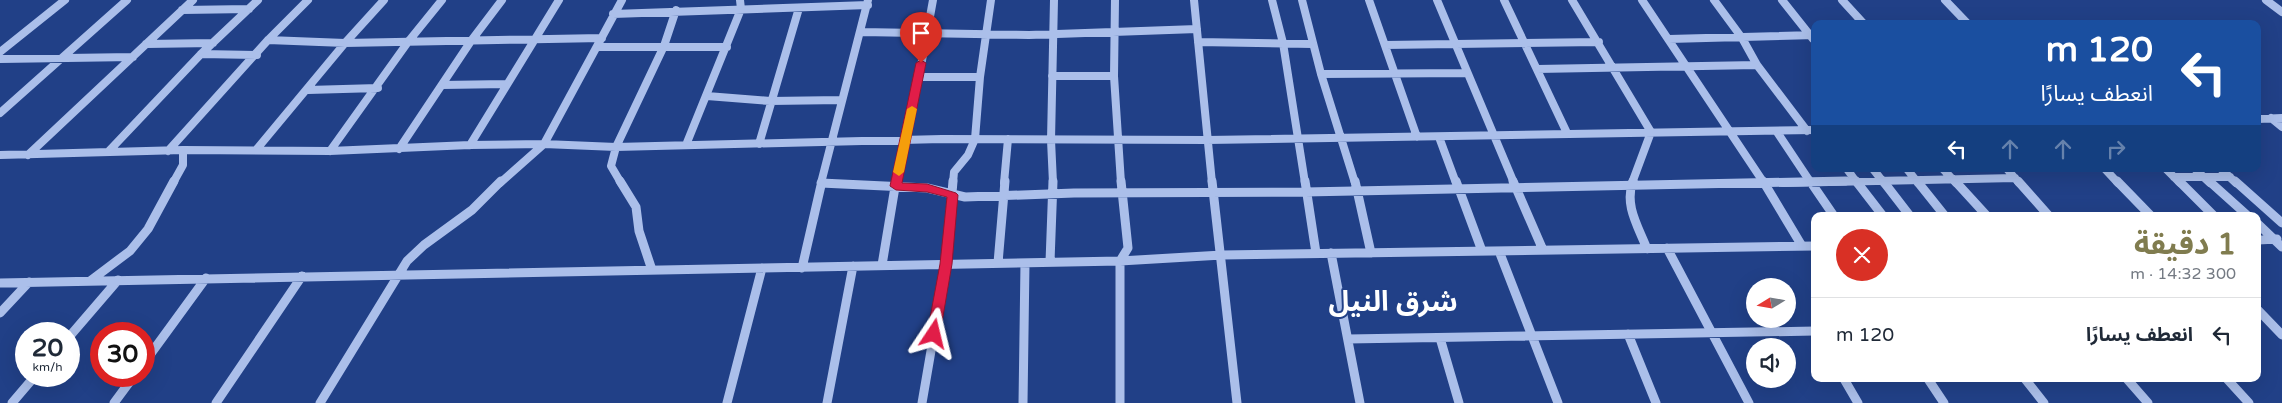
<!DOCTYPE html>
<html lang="ar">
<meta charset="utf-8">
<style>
body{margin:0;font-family:"Varela Round","Noto Sans Arabic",sans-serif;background:#f2f2f3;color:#1f2937;direction:rtl;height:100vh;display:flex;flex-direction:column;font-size:19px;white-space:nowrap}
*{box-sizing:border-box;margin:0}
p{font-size:16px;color:#747a83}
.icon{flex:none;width:28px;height:28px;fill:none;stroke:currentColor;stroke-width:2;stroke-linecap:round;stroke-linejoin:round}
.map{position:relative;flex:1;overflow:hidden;direction:ltr}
.panel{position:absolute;left:1811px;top:212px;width:450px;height:170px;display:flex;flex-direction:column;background:#fff;border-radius:10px;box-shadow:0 5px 20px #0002;direction:rtl}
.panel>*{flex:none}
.banner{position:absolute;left:1811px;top:20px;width:450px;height:152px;border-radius:10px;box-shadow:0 5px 20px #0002;direction:rtl;background:#1a4fa0;color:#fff;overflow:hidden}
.needle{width:32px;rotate:259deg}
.tools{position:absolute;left:1746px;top:278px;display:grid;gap:10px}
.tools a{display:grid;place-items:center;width:50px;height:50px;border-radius:50%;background:#fff;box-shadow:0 5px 20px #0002;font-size:25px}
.speed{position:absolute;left:15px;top:322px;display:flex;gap:10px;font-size:25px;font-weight:700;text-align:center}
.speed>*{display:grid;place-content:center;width:65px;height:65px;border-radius:50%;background:#fff;box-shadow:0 5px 20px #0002;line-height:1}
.speed small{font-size:12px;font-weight:400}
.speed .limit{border:8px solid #d22;background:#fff;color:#111}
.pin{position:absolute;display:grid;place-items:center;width:42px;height:42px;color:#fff;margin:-51px -21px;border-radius:50% 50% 50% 0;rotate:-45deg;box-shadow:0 0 5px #0007}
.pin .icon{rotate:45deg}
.me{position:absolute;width:55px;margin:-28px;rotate:10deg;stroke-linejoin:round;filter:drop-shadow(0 0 4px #0008)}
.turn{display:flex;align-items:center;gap:18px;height:105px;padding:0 25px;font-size:22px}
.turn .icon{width:65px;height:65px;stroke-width:2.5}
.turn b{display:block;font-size:35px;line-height:42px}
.lanes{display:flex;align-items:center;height:48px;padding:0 25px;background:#0003;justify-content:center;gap:25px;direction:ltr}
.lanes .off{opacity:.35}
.round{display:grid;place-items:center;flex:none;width:52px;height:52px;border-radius:26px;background:#f2f2f3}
.head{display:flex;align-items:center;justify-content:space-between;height:85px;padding:0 25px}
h1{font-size:30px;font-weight:700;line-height:38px;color:#807c4f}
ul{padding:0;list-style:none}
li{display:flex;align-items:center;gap:15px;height:75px;padding:0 25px;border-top:1px solid #e0e1e3}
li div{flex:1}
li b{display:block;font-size:19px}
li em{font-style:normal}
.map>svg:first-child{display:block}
</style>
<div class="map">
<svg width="2282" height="403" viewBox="0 0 2282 403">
<rect width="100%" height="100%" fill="#214087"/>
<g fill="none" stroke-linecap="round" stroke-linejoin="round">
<path stroke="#abbfea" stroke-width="8" d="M1115 0 1114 76 1121 183
M1194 0 1212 183
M1272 0 1283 43 1305 183
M1302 0 1321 74 1355 183
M1369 0 1417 137
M1437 0 1514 183
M1504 0 1567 133
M1572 0 1651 132 1632 183
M1642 0 1764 183
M1714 0 1742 38 1757 65 1807 131
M1782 0 1813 39
M1842 0 1864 24
M1945 0 1968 24
M2266 0 2282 12
M182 10 249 9
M613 14 868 5
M861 32 1029 35 1197 29
M1669 39 1815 35
M268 40 345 43 602 38
M1198 42 1312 44
M146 44 213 43
M1385 45 1599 42
M597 47H727
M0 52 65 0
M201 54 257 55
M0 59 133 57
M1537 69 1757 65
M1321 74 1466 73
M1052 76H1114
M919 77H980
M442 85 507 84
M308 90 378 88
M707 96 770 101 842 100
M0 113 127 0
M2271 118 2282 127
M2258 119 2282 118
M1777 132 1811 183
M1439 137 1456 183
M759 144 799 8
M470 145 559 0
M686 145 741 9 740 0
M399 149 471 41 502 0
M256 150 345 43 384 0
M168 151 268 40 308 0
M330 151 408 42 442 0
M108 152 201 54 258 0
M0 155 183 150 330 151 470 145 544 144 616 147 942 139 1207 140 1815 130
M28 155 193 0
M1847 169 1857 183
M1873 169 1884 183
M1907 169 1918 183
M1943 169 1956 183
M2007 169 2019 183
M2105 169 2118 183
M2166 169 2180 183
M2195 169 2210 183
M2221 169 2236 183
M2174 177H2230
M173 183 183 165V150
M500 183 544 144 622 0
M621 183 611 166 616 147 664 46 676 10
M821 183 868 0
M895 183 919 77 933 0
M953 183 954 172 968 155 975 139 980 77 991 0
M1004 183 1008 139
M1053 183 1051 140 1054 0
M1783 183 2015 178"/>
<path stroke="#abbfea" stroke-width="9" d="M620 181 636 207 639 231 652 270
M1212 181 1237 403
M1305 181 1316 253
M1355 181 1371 253
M1456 181 1482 251
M1513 181 1543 250
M1633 181C1624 205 1638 226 1647 249
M1763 181 1802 246
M1810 181 1834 216
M1856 181 1883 216
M1883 181 1910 216
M1917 181 1945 216
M1955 181 1987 216
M2018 181 2049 216
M2117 181 2151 216
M2179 181 2214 216
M2209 181 2248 216
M2235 181 2282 223
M821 183 927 188 965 197 1074 193 1305 192 1846 181
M2258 224 2282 247
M2258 240 2277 239
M1667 248 1749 403
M1499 251 1558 403
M1331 253 1360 403
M1050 262 1053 181
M998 263 1005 181
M882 265 896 181
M802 268 822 181
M90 281 130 251 148 229 174 181
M0 283 1120 261 1222 255 1815 246
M2258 310 2282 335
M0 313 29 282
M1628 334 1656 403
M69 337 118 280
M1440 338 1459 403
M1348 339 1815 331
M144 363 206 278
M1844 379 1858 403
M1928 379 1944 403
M2025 379 2044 403
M2127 379 2148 403
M2227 379 2249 403
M12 403 35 376
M114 403 134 376
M216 403 302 276
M320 403 407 261 424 245 472 210 501 181
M727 403 762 268
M827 403 853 266
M922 403 946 264 953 181
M1023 403 1025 263
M1120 403V261L1128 248 1121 181"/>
</g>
<path fill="#e11d48" stroke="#92132f" d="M921 60 926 63 902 183 927 184 956 193 958 195 952 264 940 334 934 338 927 334 940 264 947 197 927 192 896 190 890 186 916 63Z"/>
<path fill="#f59e0b" d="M912 106 917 109 904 172 899 176 893 172 907 109Z"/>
<g text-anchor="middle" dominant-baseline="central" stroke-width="4" stroke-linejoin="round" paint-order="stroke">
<g font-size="28" font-weight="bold" fill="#fff" stroke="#214087">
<text x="1393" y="302">شرق النيل</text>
</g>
</g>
</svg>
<div class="tools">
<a><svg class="needle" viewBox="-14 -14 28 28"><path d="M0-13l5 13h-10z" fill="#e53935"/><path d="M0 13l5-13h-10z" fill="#747a83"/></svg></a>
<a><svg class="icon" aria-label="sound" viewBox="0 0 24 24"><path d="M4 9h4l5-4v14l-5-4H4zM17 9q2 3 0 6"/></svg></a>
</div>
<div class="speed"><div>20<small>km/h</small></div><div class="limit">30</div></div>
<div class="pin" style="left:921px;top:63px;background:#d93025"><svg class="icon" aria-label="arrive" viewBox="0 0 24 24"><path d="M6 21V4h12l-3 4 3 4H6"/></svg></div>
<svg class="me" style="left:934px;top:334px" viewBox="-20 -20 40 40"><path d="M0-17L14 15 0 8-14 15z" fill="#e11d48" stroke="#fff" stroke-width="4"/></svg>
<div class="banner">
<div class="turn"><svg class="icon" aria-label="left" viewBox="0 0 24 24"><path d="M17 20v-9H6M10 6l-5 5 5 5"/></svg><div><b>120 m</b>انعطف يسارًا</div></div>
<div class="lanes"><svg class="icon" aria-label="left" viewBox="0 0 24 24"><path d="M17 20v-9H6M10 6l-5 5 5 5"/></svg><svg class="icon off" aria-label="ahead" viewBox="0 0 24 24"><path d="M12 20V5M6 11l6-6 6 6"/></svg><svg class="icon off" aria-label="ahead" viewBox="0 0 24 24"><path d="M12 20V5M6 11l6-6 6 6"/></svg><svg class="icon off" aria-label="right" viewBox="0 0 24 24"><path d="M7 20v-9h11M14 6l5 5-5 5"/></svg></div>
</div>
<section class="panel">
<div class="head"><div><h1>1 دقيقة</h1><p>300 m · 14:32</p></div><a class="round" style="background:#d93025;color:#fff"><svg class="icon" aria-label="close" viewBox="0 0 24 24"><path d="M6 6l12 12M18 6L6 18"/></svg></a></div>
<ul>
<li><svg class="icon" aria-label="left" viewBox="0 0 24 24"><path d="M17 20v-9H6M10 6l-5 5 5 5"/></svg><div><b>انعطف يسارًا</b></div><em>120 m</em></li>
</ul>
</section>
</div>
